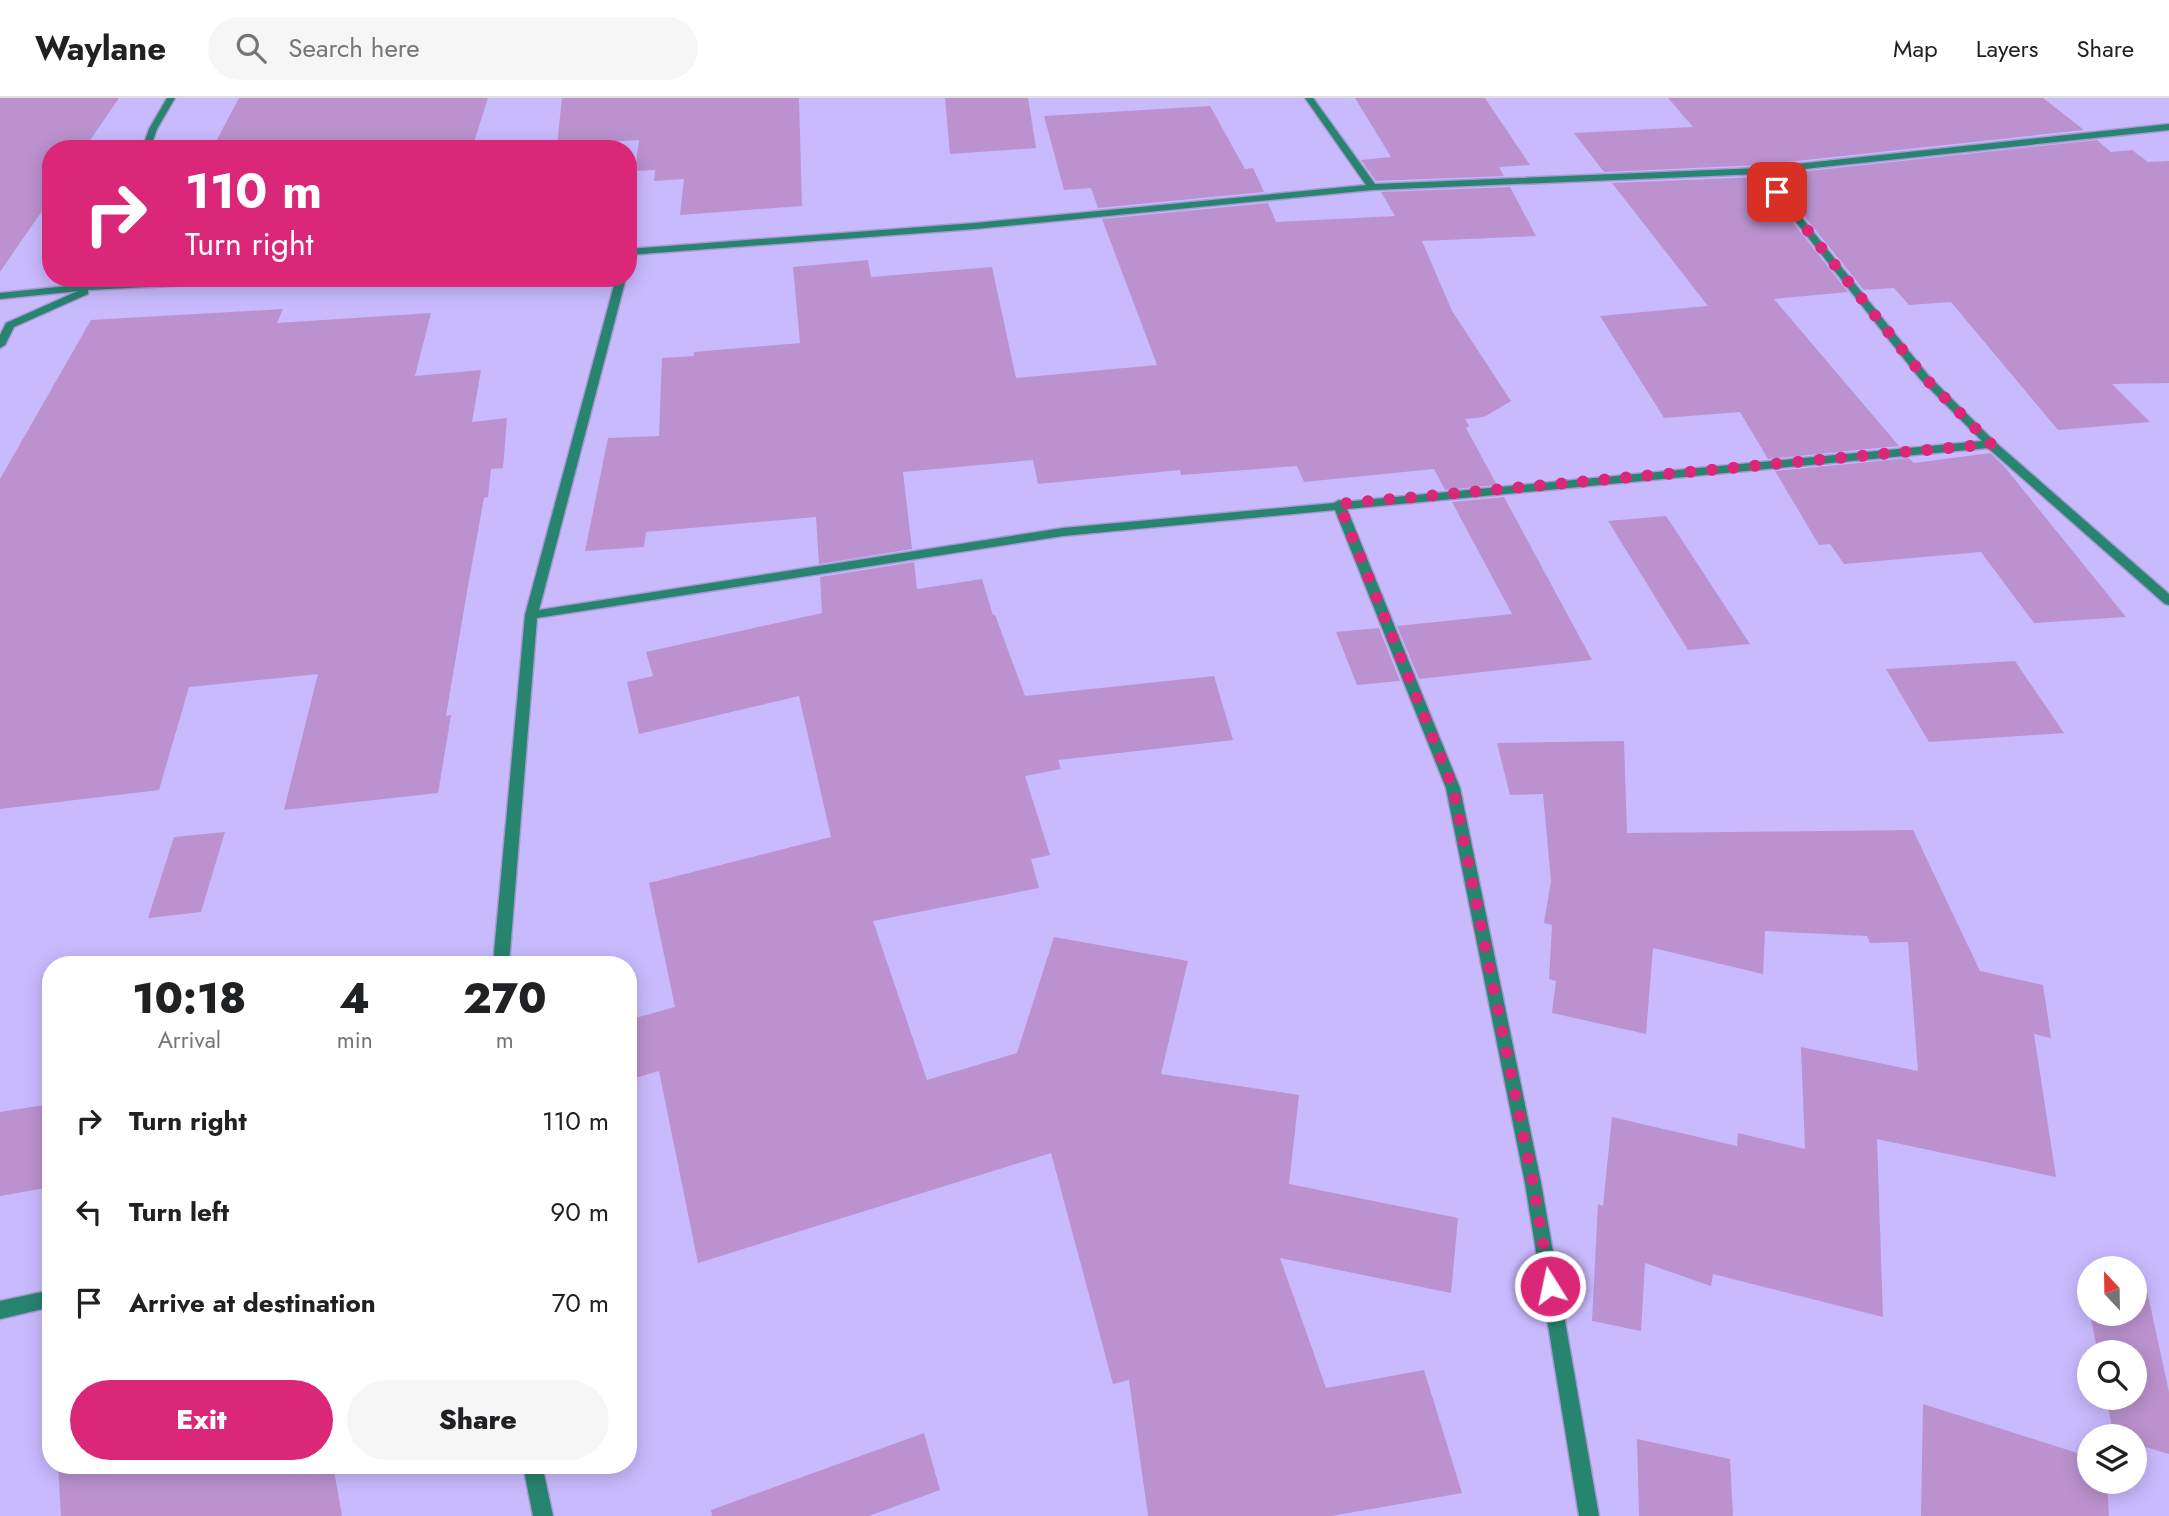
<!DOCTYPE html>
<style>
body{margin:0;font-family:Jost,sans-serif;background:#f6f6f6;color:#202124;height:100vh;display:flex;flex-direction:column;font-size:26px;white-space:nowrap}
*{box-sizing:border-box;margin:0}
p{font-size:23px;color:#757577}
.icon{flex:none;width:38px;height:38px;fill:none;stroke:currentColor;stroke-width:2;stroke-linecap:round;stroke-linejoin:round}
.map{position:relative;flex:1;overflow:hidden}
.details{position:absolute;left:42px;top:858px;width:595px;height:518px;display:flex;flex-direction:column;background:#fff;border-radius:28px;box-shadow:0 4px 18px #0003}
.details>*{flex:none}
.top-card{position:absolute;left:42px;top:42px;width:595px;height:147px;border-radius:28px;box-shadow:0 4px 18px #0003;background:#db2777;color:#fff;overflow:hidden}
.needle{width:46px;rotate:338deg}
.fabs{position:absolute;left:2077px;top:1158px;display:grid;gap:14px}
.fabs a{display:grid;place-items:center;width:70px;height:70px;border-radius:50%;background:#fff;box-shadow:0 4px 18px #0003;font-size:35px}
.pin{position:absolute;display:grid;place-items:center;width:60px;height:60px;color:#fff;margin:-30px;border-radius:14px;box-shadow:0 4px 10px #0006}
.me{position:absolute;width:77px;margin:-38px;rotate:350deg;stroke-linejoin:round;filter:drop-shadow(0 0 5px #0008)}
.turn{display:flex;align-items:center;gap:24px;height:147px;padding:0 28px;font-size:32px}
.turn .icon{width:91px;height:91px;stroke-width:2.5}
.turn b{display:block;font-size:49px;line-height:60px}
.eta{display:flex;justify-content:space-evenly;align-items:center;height:119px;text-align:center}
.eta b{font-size:42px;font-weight:800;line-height:49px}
.primary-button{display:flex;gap:14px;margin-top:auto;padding:14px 28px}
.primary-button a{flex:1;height:80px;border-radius:42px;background:#db2777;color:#fff;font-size:28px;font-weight:800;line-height:80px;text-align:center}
.primary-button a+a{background:#f6f6f6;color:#202124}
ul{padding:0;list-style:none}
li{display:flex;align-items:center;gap:21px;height:91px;padding:0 28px}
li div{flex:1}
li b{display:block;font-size:26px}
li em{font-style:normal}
header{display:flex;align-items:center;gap:42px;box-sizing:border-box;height:98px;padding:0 35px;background:#fff;border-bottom:2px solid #e0e0e0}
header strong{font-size:33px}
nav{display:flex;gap:38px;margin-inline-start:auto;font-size:24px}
.search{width:490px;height:63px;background:#f6f6f6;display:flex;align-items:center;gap:18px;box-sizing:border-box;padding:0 24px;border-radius:38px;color:#757577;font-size:26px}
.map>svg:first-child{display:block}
</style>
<header>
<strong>Waylane</strong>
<div class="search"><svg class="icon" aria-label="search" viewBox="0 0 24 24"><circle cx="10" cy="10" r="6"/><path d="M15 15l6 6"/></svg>Search here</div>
<nav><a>Map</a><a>Layers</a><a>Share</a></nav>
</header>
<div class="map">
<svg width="2169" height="1418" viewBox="0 0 2169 1418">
<rect width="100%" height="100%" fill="#c9bafe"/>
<path fill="#bb92cf" d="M0 0H119L84 51H51V100L0 174Z
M239 0H488L474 44 362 51H212Z
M562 0H799L802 108 680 117 684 81 654 83 655 72 635 73 639 42 557 47Z
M945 0H1028L1036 50 950 56Z
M1355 0H1485L1530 67 1499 69 1504 78 1376 83 1361 62 1391 59Z
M1668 0H2043L2084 32 1760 67 1604 74 1574 35 1693 29Z
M1210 8 1245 71 1253 70 1264 94 1098 110 1091 90 1064 92 1044 18Z
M2097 42 2111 54 2132 52 2148 64 2169 63V285L2112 286 2150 324 2058 332 1951 204 1909 207 1894 190 1864 192 1771 77Z
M1757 79 1848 194 1774 201 1899 348 1768 361 1740 314 1664 320 1600 218 1708 208 1612 85Z
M1510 89 1536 138 1422 143 1452 213 1511 303 1484 319 1465 321 1469 328 1466 330 1497 387 1445 392 1434 371 1304 384 1297 368 1181 377 1180 372 1038 386 1033 362 903 374 912 451 819 466 816 419 646 434 644 449 585 453 608 340 659 338 662 260 694 258V254L800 245 793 169 868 162 871 179 992 169 1016 280 1157 267 1102 121 1268 105 1276 124 1395 118 1381 94Z
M283 211 277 225 431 215 415 278 481 272 472 324 507 320 503 370 491 371 488 399 484 400 468 488 446 618 451 617 438 695 284 712 318 576 189 589 159 692 0 711V381L91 222Z
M1990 355 2003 367 2126 519 2034 525 1981 454 1844 466 1830 446 1819 447 1775 373 1909 360 1914 365Z
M1504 399 1592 562 1419 581 1397 528 1512 516 1452 404Z
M1666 418 1750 546 1688 552 1608 423Z
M914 464 917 491 982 481 993 517H995L1025 598 1214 578 1233 642 1058 662 1061 671 1025 678 1050 757 1031 761 1039 790 873 823 927 982 1017 955 1054 839 1188 863 1161 976 1299 997 1289 1086 1458 1120 1451 1195 1280 1160 1326 1290 1424 1272 1462 1395 1332 1418H1148L1129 1282 1113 1286 1051 1055 698 1165 659 973 628 982V922L675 909 649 785 831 739 799 598 639 636 627 584 653 578 646 554 822 515 820 479Z
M1379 530 1400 583 1357 587 1336 534Z
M2015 563 2064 635 1929 644 1886 571Z
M1624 643 1627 735 1913 732 1980 873 2043 887 2051 940 2034 936 2056 1079 1877 1041 1883 1219 1713 1176 1711 1188 1645 1165 1641 1233 1592 1223 1598 1106 1603 1108 1612 1019 1737 1048 1738 1035 1805 1051 1801 949 1918 973 1908 844 1870 845 1867 838 1765 833 1763 876 1653 850 1646 936 1552 915 1556 883 1549 881 1552 827 1544 825 1551 783 1543 696 1510 697 1497 645Z
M225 734 201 814 148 820 174 739Z
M51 1006V1089L0 1098V1014Z
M2135 1178 2144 1179 2169 1294V1356L2135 1346V1339H2114L2106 1300H2135V1255H2098L2090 1216H2135Z
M1923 1306 2090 1359V1384H2107L2109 1418H1921Z
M924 1335 940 1392 869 1418H712L711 1412Z
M1637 1341 1730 1361 1733 1418H1639Z
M58 1367H333L342 1418H61Z"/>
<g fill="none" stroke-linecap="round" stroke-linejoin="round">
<g stroke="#a699d4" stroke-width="3">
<path id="minor" d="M167 0H175L157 31 150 51H142L149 31Z
M1305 0H1313L1375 86 1760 70 2169 26V32L1766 75 1928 277 1995 344 2169 496V507L2165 506 1988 350 1347 411 1460 690 1541 1085 1599 1418H1579L1525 1085 1446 690 1335 412 1063 438 537 520 509 866H493L525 517 616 180H626L539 512 1063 430 1334 405 1339 402 1343 404 1982 343 1920 281 1758 76 1372 92 975 131 628 157V151L975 125 1366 87Z
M201 180H276L271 183 88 192V196L14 229 5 247 0 250V237L6 225 78 193 0 201V195L97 185Z
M51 1192V1209L0 1221V1203Z
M523 1367H542L553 1418H533Z"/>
</g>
<use href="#minor" fill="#27846f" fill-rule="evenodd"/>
</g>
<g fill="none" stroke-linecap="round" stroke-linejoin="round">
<path stroke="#db2777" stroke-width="12" stroke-dasharray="0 21.6" d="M1550 1188 1533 1085 1453 690 1339 406 1991 346 1924 279 1777 94"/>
</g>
</svg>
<div class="fabs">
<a><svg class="needle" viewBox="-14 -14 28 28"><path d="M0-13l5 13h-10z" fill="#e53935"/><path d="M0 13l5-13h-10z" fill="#757577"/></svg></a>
<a><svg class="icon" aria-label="search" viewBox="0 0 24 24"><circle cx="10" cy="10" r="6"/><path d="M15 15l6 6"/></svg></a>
<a><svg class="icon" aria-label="layers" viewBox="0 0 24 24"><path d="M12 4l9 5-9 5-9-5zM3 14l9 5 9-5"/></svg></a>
</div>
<div class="pin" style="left:1777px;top:94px;background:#d93025"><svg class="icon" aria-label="arrive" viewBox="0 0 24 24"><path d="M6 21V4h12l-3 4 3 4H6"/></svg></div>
<svg class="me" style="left:1550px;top:1188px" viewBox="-20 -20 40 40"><circle r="17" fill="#db2777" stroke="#fff" stroke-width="3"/><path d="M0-11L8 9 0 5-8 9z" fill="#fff"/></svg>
<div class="top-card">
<div class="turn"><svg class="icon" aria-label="right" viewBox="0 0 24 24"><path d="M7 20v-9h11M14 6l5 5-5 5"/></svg><div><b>110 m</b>Turn right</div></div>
</div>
<section class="details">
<div class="eta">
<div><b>10:18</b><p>Arrival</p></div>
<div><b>4</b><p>min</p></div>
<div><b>270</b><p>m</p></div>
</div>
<ul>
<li><svg class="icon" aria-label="right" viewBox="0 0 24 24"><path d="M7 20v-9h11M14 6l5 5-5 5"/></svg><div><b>Turn right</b></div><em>110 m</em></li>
<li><svg class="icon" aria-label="left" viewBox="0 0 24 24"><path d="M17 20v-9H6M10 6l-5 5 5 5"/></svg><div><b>Turn left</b></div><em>90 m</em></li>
<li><svg class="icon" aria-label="arrive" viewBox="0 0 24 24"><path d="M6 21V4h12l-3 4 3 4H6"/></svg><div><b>Arrive at destination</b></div><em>70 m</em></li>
</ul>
<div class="primary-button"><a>Exit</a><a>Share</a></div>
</section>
</div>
